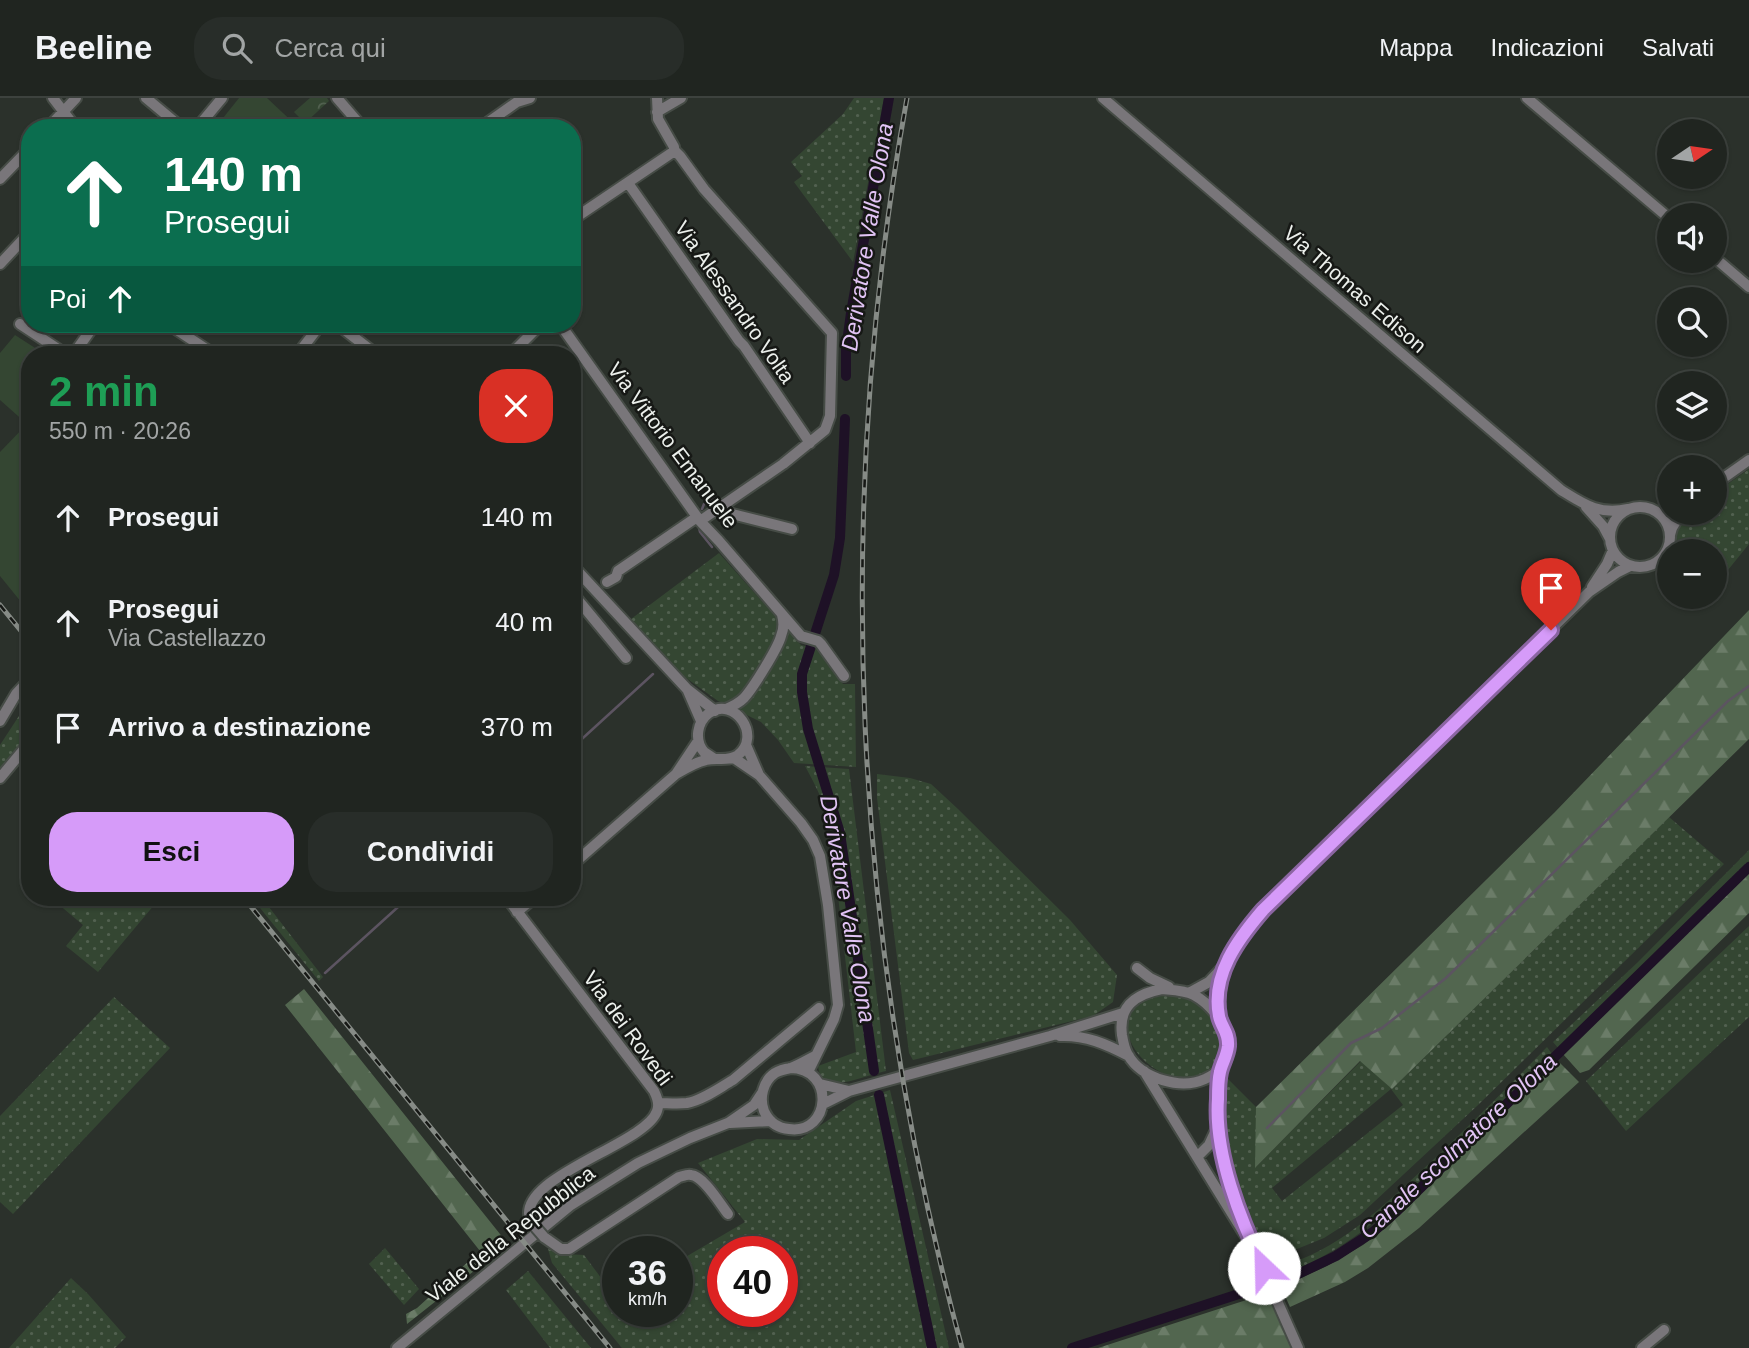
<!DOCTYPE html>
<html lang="it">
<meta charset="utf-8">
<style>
body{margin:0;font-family:Arial,sans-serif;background:#282d29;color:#f1f3f6;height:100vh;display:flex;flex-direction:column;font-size:26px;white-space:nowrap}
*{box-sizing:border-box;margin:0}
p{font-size:23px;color:#a2a5a5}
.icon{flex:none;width:38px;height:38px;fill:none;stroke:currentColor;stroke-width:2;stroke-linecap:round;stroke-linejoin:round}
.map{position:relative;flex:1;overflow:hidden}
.panel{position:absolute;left:21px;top:248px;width:560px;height:560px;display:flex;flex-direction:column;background:#202520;border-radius:28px;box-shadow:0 2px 5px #0004,0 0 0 2px #3d423e}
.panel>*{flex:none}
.hud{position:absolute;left:21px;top:21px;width:560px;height:214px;border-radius:28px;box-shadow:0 2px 5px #0004,0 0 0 2px #3d423e;background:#0b6e4f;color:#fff;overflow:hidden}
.needle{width:46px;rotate:77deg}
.tools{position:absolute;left:1657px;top:21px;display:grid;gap:14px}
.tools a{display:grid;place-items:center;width:70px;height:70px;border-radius:50%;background:#202520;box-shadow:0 2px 5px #0004,0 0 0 2px #3d423e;font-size:35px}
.speed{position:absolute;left:602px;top:1138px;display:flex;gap:14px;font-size:35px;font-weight:700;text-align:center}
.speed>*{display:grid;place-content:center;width:91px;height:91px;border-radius:50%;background:#202520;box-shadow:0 2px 5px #0004,0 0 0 2px #3d423e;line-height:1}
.speed small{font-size:18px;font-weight:400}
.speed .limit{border:10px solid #d22;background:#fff;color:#111}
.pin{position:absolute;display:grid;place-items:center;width:60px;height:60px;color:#fff;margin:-72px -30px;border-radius:50% 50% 50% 0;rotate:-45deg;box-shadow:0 0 7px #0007}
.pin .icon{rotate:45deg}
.me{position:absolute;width:77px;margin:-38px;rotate:336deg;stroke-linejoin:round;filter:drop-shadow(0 0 5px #0008)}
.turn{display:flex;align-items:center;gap:24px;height:147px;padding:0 28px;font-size:32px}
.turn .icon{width:91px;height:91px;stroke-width:2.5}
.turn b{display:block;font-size:49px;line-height:60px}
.then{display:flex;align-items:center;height:66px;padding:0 28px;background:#0003;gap:14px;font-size:26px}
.round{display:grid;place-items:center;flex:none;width:74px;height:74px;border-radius:28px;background:#282d29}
.headline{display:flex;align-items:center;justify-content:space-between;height:119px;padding:0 28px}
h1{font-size:42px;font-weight:700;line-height:52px;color:#1e9e55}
.cta{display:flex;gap:14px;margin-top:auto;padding:14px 28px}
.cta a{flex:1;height:80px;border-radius:28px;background:#d69bf9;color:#111;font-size:28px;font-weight:700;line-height:80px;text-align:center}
.cta a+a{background:#282d29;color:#f1f3f6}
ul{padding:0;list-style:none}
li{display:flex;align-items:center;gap:21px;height:105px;padding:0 28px}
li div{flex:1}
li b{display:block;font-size:26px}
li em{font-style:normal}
header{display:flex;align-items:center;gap:42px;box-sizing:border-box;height:98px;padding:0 35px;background:#202520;border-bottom:2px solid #3d423e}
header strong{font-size:33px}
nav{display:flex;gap:38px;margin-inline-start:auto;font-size:24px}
.search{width:490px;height:63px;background:#282d29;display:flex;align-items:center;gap:18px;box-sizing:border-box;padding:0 24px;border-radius:28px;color:#a2a5a5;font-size:26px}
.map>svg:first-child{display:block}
</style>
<header>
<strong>Beeline</strong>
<div class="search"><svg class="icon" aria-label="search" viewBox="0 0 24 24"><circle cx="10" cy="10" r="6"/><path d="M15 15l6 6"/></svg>Cerca qui</div>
<nav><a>Mappa</a><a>Indicazioni</a><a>Salvati</a></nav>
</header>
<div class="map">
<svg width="1749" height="1250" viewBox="0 0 1749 1250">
<defs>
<pattern id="grass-dots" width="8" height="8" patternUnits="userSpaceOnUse" patternTransform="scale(1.75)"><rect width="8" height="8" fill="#344632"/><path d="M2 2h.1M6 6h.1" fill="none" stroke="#526150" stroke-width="1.8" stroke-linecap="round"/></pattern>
<pattern id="forest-firs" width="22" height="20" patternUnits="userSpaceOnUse" patternTransform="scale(1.75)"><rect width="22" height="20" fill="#52664f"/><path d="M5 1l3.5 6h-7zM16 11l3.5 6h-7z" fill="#6b7c68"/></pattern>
<pattern id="park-crowns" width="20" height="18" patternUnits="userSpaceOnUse" patternTransform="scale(1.75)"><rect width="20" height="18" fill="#344632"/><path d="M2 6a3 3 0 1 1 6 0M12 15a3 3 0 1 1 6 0" fill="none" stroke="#526150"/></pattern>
</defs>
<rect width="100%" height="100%" fill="#2b312b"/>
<path fill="url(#grass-dots)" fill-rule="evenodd" d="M854 0H884L853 164 794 84 802 78 791 64 843 16Z
M1749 371V446L1715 488V453H1673C1676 439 1678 425 1688 415H1715V395Z
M719 455 801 547 817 551 843 586H855L856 669 794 665 778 642 761 624 718 603 675 572 631 521Z
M30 601V638L0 672V647Z
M805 668 849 671 886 973C871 976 839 990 826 983 820 980 819 974 818 968L856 954 830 728C825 706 816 688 805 668Z
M877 676 910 680 931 686 958 711 1070 822 1117 877 1113 904 1093 918 913 962 909 955 877 700Z
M1669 719 1724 766 1477 1008 1360 1117 1324 1140 1270 1162C1247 1111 1225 1068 1222 1011 1221 1000 1224 989 1225 978L1256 1009V1069L1361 963 1392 991ZM1391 991 1403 1007 1282 1103 1272 1090Z
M1749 752V763L1620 889 1559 951 1553 944 1638 864Z
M51 800H160L98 874 66 848 83 827Z
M252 800H262L323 879 319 883Z
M1749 828V919L1626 1033 1586 983Z
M1155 898C1168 898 1180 898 1192 903 1221 917 1236 958 1202 976 1159 999 1088 922 1155 898Z
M114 899 170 950 13 1116 0 1104V1018Z
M1547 949 1552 956C1518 990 1482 1023 1447 1057 1394 1108 1349 1155 1277 1178L1274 1170C1338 1155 1385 1106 1432 1063 1471 1026 1509 988 1547 949Z
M890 992 949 1250H622L552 1165 548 1151 565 1156 584 1157 616 1200 618 1199V1213H677V1164L745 1124 698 1065 757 1041 799 1042 856 1003ZM723 1153H782V1213H723Z
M385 1150 419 1191 404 1207 369 1166Z
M528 1173 591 1250H550L506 1192Z
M71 1180 88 1196 126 1239 115 1250H9Z"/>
<path fill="url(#forest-firs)" d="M1749 512V641L1392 991 1360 963 1255 1070 1256 1009 1555 714Z
M1749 775V815L1589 972 1580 975 1563 956Z
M304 891 508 1146 407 1226 406 1216 417 1210 480 1153 285 907Z
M1557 962 1579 984 1419 1130 1368 1170 1345 1184 1290 1209 1281 1189 1327 1168 1363 1147 1388 1128Z
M1268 1195 1292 1250H1098Z"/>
<path fill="url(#park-crowns)" d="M310 0H327L329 3 305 25 294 14Z"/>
<path fill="#344632" d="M239 0H267L299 30H215Z
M15 237 46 257H30V515L0 478V354L27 326 0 302V255Z"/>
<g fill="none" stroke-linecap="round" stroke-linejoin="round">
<path stroke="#5c5461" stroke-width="2.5" d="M702 411 704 406 716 399
M699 430 700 434 712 449
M572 650 653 576
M325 875 408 800
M1267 1030 1351 945 1382 930 1446 880 1728 603 1749 588"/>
<path stroke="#1e1126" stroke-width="10" d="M846 278V252L851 215 889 0
M845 321 840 440 834 477 802 576V594L808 631 840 735 874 973
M879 997 932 1250
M1072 1250 1294 1178 1336 1158 1373 1134 1397 1113 1749 769"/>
<g stroke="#464c46" stroke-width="14">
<path id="minor" d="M53 0 76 30
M146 0 182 30
M337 0 363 30
M657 0 658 21 674 49V52L680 58 704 91 832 235 830 318 825 332 783 366 700 423
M1103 0 1561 392C1585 407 1599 417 1628 411
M1527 0 1670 121
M657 14 681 0
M48 30 76 0
M197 30 222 0
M480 30 517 4 530 0
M0 81 30 50
M628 85 739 243 744 248 810 345
M572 122 673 54 674 52
M1715 160 1749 189
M0 166 30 134
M20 226 67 257
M168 226 215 257
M337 226 377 257
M560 226 700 423 719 443 801 538 818 543 821 546 844 578
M73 257 95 226
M297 257 321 226
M510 257 541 226
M1715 386 1749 362
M1586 409 1603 428 1610 441
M1610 439a30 30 0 1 1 60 0a30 30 0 1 1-60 0Z
M716 412 792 431
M1670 437 1672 430 1681 415
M572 467 687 591 715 613
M607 484 616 479 618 473 697 419
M1592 489 1607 466 1613 452
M572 506 578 502 626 560
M688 593 701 623
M726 611C733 608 739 605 744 600 753 590 778 550 781 538 784 531 784 524 782 517
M0 623 16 596 30 581
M746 647 759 677
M734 660 759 677 801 725 813 742 820 758 828 807 838 907 834 921 808 974
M676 676C686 670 696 664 706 662 717 659 728 664 738 657 762 638 735 598 709 615 697 624 694 642 704 654 707 656 710 658 713 660
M0 680 30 644
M572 767 676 676 698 643
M507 800 654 993C657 999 660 1006 657 1013 646 1047 511 1080 531 1124
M517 814 534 800
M1137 870 1150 880 1169 889
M1162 891C1173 892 1184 892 1194 897 1225 914 1247 963 1205 981 1181 992 1142 981 1128 957 1125 952 1123 943 1122 937 1118 908 1136 896 1162 891Z
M1189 895 1209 884 1224 868
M1219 920C1218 869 1231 850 1263 812L1589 494 1618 474 1630 468
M1060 938C1086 937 1106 946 1129 958
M790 970C836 970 831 1037 789 1031 778 1030 769 1024 764 1013 759 1000 763 983 775 975 780 972 785 971 791 970 799 967 807 962 815 958
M1220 972C1219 988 1216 1005 1217 1021 1219 1059 1233 1095 1247 1130
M1144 973 1255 1153 1298 1250
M820 986 849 993
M658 1005C667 1005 677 1006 687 1005 703 1002 719 990 733 982L819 910
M823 1006 849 993 1050 938 1123 915
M730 1025 771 1023
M1197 1059 1209 1047 1217 1030
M544 1139 561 1151H569L679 1079C683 1078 688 1076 691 1077 704 1078 720 1106 728 1116
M397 1250 571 1107 638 1065 690 1040 728 1025 754 1007 762 995
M1642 1250 1664 1232"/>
</g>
<use href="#minor" stroke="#79767a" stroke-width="10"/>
<g stroke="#868b86" stroke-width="5">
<path id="rail" d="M907 0C832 413 852 845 962 1250
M0 507 30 544
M244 800 610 1250"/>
</g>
<use href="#rail" stroke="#161815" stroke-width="2.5" stroke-dasharray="8" stroke-linecap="butt"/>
<g stroke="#464c46" stroke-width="14" stroke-linecap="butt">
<path id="minor-bridge" d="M531 1124 544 1139"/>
</g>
<use href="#minor-bridge" stroke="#79767a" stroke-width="10"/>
</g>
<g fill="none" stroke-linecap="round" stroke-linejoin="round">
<g stroke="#8b65a2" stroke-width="18">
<path id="route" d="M1264 1170C1240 1122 1214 1055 1218 1001 1218 992 1218 982 1220 974 1222 965 1227 958 1228 948 1229 934 1221 929 1219 918 1211 877 1238 841 1263 812L1551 532"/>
</g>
<use href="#route" stroke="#d69bf9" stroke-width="12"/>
</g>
<g text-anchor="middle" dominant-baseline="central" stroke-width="5" stroke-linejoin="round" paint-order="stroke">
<g font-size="21" fill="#ecf0ec" stroke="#161815">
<text transform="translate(1355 191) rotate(41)">Via Thomas Edison</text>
<text transform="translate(735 204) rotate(55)">Via Alessandro Volta</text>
<text transform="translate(673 347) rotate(53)">Via Vittorio Emanuele</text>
<text transform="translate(628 930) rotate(54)">Via dei Rovedi</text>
<text transform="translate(510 1136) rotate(-38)">Viale della Repubblica</text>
</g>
<g font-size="23" font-style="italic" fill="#e2c4f5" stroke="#161815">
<text transform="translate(867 139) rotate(-81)">Derivatore Valle Olona</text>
<text transform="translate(848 811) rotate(80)">Derivatore Valle Olona</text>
<text transform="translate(1458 1048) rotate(-43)">Canale scolmatore Olona</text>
</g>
</g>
</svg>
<div class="tools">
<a><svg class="needle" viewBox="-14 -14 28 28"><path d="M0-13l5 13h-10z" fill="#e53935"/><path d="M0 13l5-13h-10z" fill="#a2a5a5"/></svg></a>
<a><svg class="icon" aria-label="sound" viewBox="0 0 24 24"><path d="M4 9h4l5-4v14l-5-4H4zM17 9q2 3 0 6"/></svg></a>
<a><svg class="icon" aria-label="search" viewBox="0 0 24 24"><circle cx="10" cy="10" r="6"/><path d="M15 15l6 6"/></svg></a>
<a><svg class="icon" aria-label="layers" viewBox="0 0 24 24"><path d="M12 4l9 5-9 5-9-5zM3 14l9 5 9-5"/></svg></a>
<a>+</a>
<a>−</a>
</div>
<div class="speed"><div>36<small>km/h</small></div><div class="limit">40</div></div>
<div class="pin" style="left:1551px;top:532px;background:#d93025"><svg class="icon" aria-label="arrive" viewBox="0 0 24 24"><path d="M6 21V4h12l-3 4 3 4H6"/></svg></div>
<svg class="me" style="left:1264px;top:1170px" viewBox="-20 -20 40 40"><circle r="19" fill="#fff"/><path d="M0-13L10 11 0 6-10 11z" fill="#d69bf9"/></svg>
<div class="hud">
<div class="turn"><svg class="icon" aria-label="ahead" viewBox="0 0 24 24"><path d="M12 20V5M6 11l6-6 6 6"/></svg><div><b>140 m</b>Prosegui</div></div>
<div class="then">Poi<svg class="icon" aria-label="ahead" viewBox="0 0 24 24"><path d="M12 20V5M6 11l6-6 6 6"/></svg></div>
</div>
<section class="panel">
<div class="headline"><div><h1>2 min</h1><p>550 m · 20:26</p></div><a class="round" style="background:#d93025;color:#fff"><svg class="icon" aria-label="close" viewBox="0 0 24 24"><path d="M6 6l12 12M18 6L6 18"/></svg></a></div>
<ul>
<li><svg class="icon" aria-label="ahead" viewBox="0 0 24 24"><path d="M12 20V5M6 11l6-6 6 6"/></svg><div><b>Prosegui</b></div><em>140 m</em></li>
<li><svg class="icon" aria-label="ahead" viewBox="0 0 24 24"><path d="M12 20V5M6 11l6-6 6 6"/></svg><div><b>Prosegui</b><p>Via Castellazzo</p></div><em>40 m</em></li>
<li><svg class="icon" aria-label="arrive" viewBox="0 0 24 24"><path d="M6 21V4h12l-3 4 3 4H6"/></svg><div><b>Arrivo a destinazione</b></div><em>370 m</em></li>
</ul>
<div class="cta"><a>Esci</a><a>Condividi</a></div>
</section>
</div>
